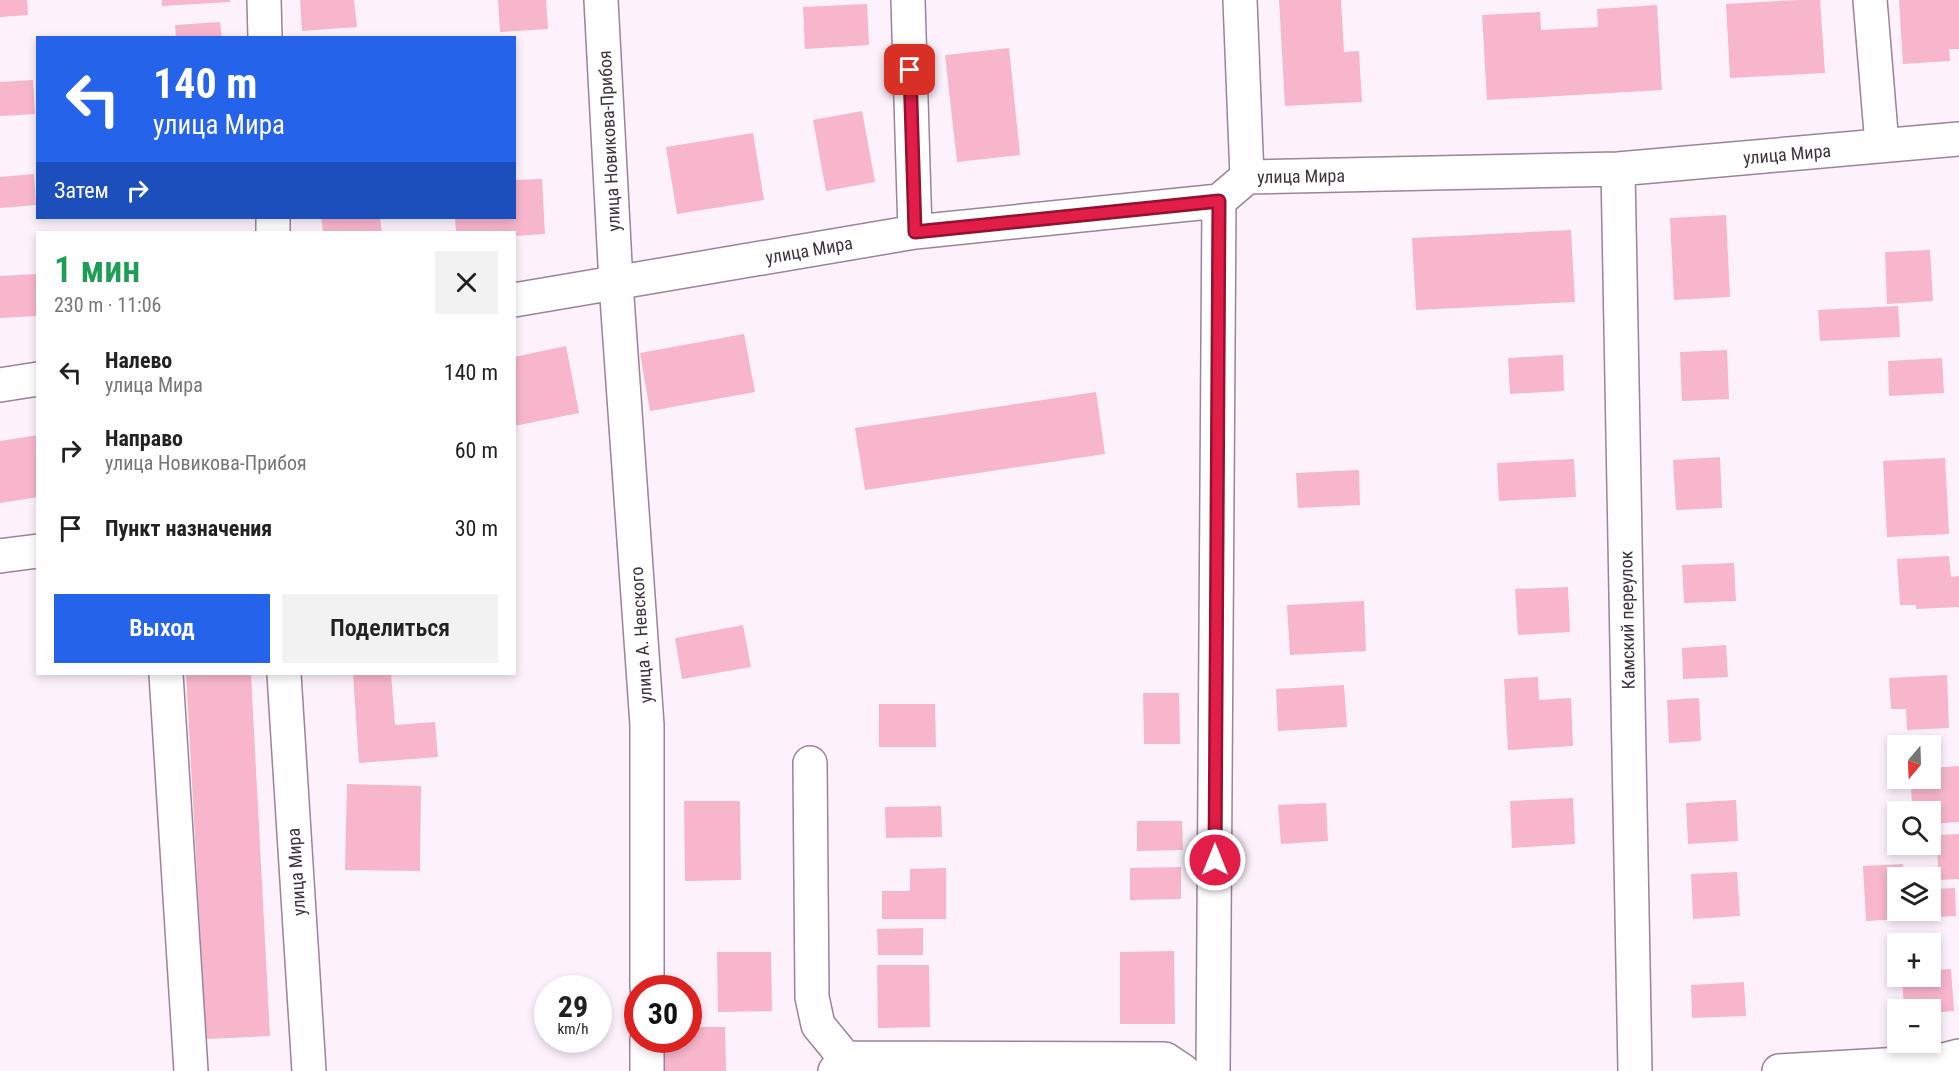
<!DOCTYPE html>
<html lang="ru">
<meta charset="utf-8">
<style>
body{margin:0;font-family:"Roboto Condensed",sans-serif;background:#f2f2f2;color:#222;height:100vh;display:flex;flex-direction:column;font-size:22px;white-space:nowrap}
*{box-sizing:border-box;margin:0}
p{font-size:20px;color:#767676}
.icon{flex:none;width:33px;height:33px;fill:none;stroke:currentColor;stroke-width:2;stroke-linecap:round;stroke-linejoin:round}
.map{position:relative;flex:1;overflow:hidden}
.sheet{position:absolute;left:36px;top:231px;width:480px;height:444px;display:flex;flex-direction:column;background:#fff;border-radius:0px;box-shadow:0 3px 9px #0003}
.sheet>*{flex:none}
.guide{position:absolute;left:36px;top:36px;width:480px;height:183px;border-radius:0px;box-shadow:0 3px 9px #0003;background:#2563eb;color:#fff;overflow:hidden}
.needle{width:39px;rotate:199deg}
.tools{position:absolute;left:1887px;top:735px;display:grid;gap:12px}
.tools a{display:grid;place-items:center;width:54px;height:54px;border-radius:0px;background:#fff;box-shadow:0 3px 9px #0003;font-size:30px}
.speed{position:absolute;left:534px;top:975px;display:flex;gap:12px;font-size:30px;font-weight:700;text-align:center}
.speed>*{display:grid;place-content:center;width:78px;height:78px;border-radius:50%;background:#fff;box-shadow:0 3px 9px #0003;line-height:1}
.speed small{font-size:15px;font-weight:400}
.speed .limit{border:9px solid #d22;background:#fff;color:#111}
.pin{position:absolute;display:grid;place-items:center;width:51px;height:51px;color:#fff;margin:-26px;border-radius:12px;box-shadow:0 3px 9px #0006}
.me{position:absolute;width:66px;margin:-33px;rotate:0deg;stroke-linejoin:round;filter:drop-shadow(0 0 4px #0008)}
.turn{display:flex;align-items:center;gap:21px;height:126px;padding:0 18px;font-size:27px}
.turn .icon{width:78px;height:78px;stroke-width:2.5}
.turn b{display:block;font-size:42px;line-height:51px}
.then{display:flex;align-items:center;height:57px;padding:0 18px;background:#0003;gap:12px;font-size:22px}
.round{display:grid;place-items:center;flex:none;width:63px;height:63px;border-radius:0px;background:#f2f2f2}
.headline{display:flex;align-items:center;justify-content:space-between;height:102px;padding:0 18px}
h1{font-size:36px;font-weight:600;line-height:45px;color:#1e9e55}
.action{display:flex;gap:12px;margin-top:auto;padding:12px 18px}
.action a{flex:1;height:69px;border-radius:0px;background:#2563eb;color:#fff;font-size:24px;font-weight:600;line-height:69px;text-align:center}
.action a+a{background:#f2f2f2;color:#222}
ul{padding:0;list-style:none}
li{display:flex;align-items:center;gap:18px;height:78px;padding:0 18px}
li div{flex:1}
li b{display:block;font-size:22px}
li em{font-style:normal}
.map>svg:first-child{display:block}
</style>
<div class="map">
<svg width="1959" height="1071" viewBox="0 0 1959 1071">
<rect width="100%" height="100%" fill="#fdf2fc"/>
<path fill="#f8b6cd" d="M0 0H27L28 15 0 17Z
M162 0H230V2L162 6Z
M300 0H354L357 27 302 31Z
M498 0H546L548 29 500 32Z
M1279 0H1341L1344 52 1359 51 1362 102 1285 106Z
M1798 0H1820L1825 73 1730 78 1726 4Z
M1899 0H1959V49H1949L1950 61 1903 64Z
M867 4 869 45 805 49 803 7Z
M1657 5 1662 90 1487 100 1482 15 1540 12 1541 30 1598 27 1597 9Z
M220 22 222 38H176L175 25Z
M1009 48 1020 155 957 162 945 55Z
M33 80 35 114 0 116V82Z
M862 111 875 182 826 191 813 120Z
M753 133 764 200 677 214 666 147Z
M34 174 36 205 0 208V177Z
M542 179 545 234 514 236V232H456L455 218H514V180Z
M1726 215 1730 297 1674 300 1670 218Z
M321 218H380L382 232H323Z
M1571 230 1575 302 1416 310 1412 238Z
M1930 250 1933 301 1887 304 1885 252Z
M38 274V316L0 318V276Z
M1898 306 1900 337 1820 341 1818 310Z
M744 334 755 392 650 411 640 353Z
M566 346 579 413 514 426V357Z
M1727 350 1729 399 1682 401 1680 352Z
M1563 355 1564 391 1510 394 1508 358Z
M1942 358 1944 393 1889 396 1888 361Z
M1096 392 1105 454 865 490 855 428Z
M38 435V497L0 503V441Z
M1720 457 1722 508 1676 510 1673 460Z
M1945 458 1949 534 1887 537 1883 461Z
M1574 459 1576 497 1499 501 1497 463Z
M1359 470 1360 505 1298 508 1296 473Z
M1949 556 1951 577 1959 576V607L1916 609V605H1900L1897 559Z
M1734 563 1736 601 1684 603 1682 565Z
M1568 587 1570 632 1518 635 1515 589Z
M1364 601 1366 651 1290 655 1287 605Z
M743 625 751 667 682 679 675 638Z
M1726 645 1728 677 1683 679 1682 648Z
M186 674H251L270 1036 206 1039Z
M353 674H391L395 725 435 722 438 757 359 763Z
M1947 675 1949 728 1907 730 1906 709H1891L1889 678Z
M1538 677 1539 700 1571 698 1573 746 1508 750 1504 679Z
M1344 685 1347 727 1278 731 1276 689Z
M1143 693H1179L1180 744H1144Z
M1699 698 1701 741 1669 743 1667 700Z
M879 704H935L936 747H879Z
M1959 766V822L1930 824V812H1912L1911 778H1930V768Z
M347 784 421 786 420 871 345 870Z
M1573 798 1575 844 1512 848 1510 801Z
M1736 800 1738 841 1688 844 1686 803Z
M684 801H740L741 880 685 881Z
M1326 803 1328 841 1281 844 1278 805Z
M941 806 942 837 886 838 885 807Z
M1137 821H1182L1183 850 1137 851Z
M1959 834V879L1939 880 1936 835Z
M1903 864 1904 878H1898V910H1930V889L1955 888 1956 916 1866 921 1863 866Z
M1181 867V899L1130 900V868Z
M946 868V919H882V891H910V869Z
M1737 872 1740 916 1693 919 1691 874Z
M923 928V955H878L877 929Z
M1174 951 1175 1024H1120V952Z
M717 952H771L772 1011 718 1012Z
M877 965H929L930 1027 878 1028Z
M1951 969 1954 1011 1930 1013V1010H1904L1902 976H1930V970Z
M1744 982 1746 1016 1692 1018 1691 985Z
M688 1027H725L726 1071H665V1040H688Z"/>
<g fill="none" stroke-linecap="round" stroke-linejoin="round">
<g stroke="#9b8398" stroke-width="36">
<path id="minor" d="M264 0 265 38
M601 0 616 283 647 725V988
M908 0 915 232
M1240 0 1247 177
M1870 0 1882 145
M1618 169 1635 1071
M273 218V232
M514 300 915 232 1219 201 1247 177 1618 169 1959 139
M0 385 38 379
M0 556 38 551
M166 674 191 1071
M284 674 309 1071
M810 763 812 997 818 1025 845 1058
M647 1071V1040
M835 1071 845 1058 1165 1059 1183 1071
M1213 1071 1219 201
M1779 1071 1936 1062 1959 1056"/>
</g>
<use href="#minor" stroke="#fff" stroke-width="33"/>
</g>
<g fill="none" stroke-linecap="round" stroke-linejoin="round">
<g stroke="#92132f" stroke-width="15">
<path id="route" d="M910 70 915 232 1219 201 1215 860"/>
</g>
<use href="#route" stroke="#e11d48" stroke-width="10"/>
</g>
<g text-anchor="middle" dominant-baseline="central" stroke-width="4.5" stroke-linejoin="round" paint-order="stroke">
<g font-size="18" fill="#3d333c" stroke="#fff">
<text transform="translate(609 141) rotate(-93)">улица Новикова-Прибоя</text>
<text transform="translate(1787 154) rotate(-5)">улица Мира</text>
<text transform="translate(1301 176) rotate(-1)">улица Мира</text>
<text transform="translate(809 250) rotate(-10)">улица Мира</text>
<text transform="translate(1627 620) rotate(-91)">Камский переулок</text>
<text transform="translate(641 635) rotate(-94)">улица А. Невского</text>
<text transform="translate(296 872) rotate(-94)">улица Мира</text>
</g>
</g>
</svg>
<div class="tools">
<a><svg class="needle" viewBox="-14 -14 28 28"><path d="M0-13l5 13h-10z" fill="#e53935"/><path d="M0 13l5-13h-10z" fill="#767676"/></svg></a>
<a><svg class="icon" aria-label="search" viewBox="0 0 24 24"><circle cx="10" cy="10" r="6"/><path d="M15 15l6 6"/></svg></a>
<a><svg class="icon" aria-label="layers" viewBox="0 0 24 24"><path d="M12 4l9 5-9 5-9-5zM3 14l9 5 9-5"/></svg></a>
<a>+</a>
<a>−</a>
</div>
<div class="speed"><div>29<small>km/h</small></div><div class="limit">30</div></div>
<div class="pin" style="left:910px;top:70px;background:#d93025"><svg class="icon" aria-label="arrive" viewBox="0 0 24 24"><path d="M6 21V4h12l-3 4 3 4H6"/></svg></div>
<svg class="me" style="left:1215px;top:860px" viewBox="-20 -20 40 40"><circle r="17" fill="#e11d48" stroke="#fff" stroke-width="3"/><path d="M0-11L8 9 0 5-8 9z" fill="#fff"/></svg>
<div class="guide">
<div class="turn"><svg class="icon" aria-label="left" viewBox="0 0 24 24"><path d="M17 20v-9H6M10 6l-5 5 5 5"/></svg><div><b>140 m</b>улица Мира</div></div>
<div class="then">Затем<svg class="icon" aria-label="right" viewBox="0 0 24 24"><path d="M7 20v-9h11M14 6l5 5-5 5"/></svg></div>
</div>
<section class="sheet">
<div class="headline"><div><h1>1 мин</h1><p>230 m · 11:06</p></div><a class="round"><svg class="icon" aria-label="close" viewBox="0 0 24 24"><path d="M6 6l12 12M18 6L6 18"/></svg></a></div>
<ul>
<li><svg class="icon" aria-label="left" viewBox="0 0 24 24"><path d="M17 20v-9H6M10 6l-5 5 5 5"/></svg><div><b>Налево</b><p>улица Мира</p></div><em>140 m</em></li>
<li><svg class="icon" aria-label="right" viewBox="0 0 24 24"><path d="M7 20v-9h11M14 6l5 5-5 5"/></svg><div><b>Направо</b><p>улица Новикова-Прибоя</p></div><em>60 m</em></li>
<li><svg class="icon" aria-label="arrive" viewBox="0 0 24 24"><path d="M6 21V4h12l-3 4 3 4H6"/></svg><div><b>Пункт назначения</b></div><em>30 m</em></li>
</ul>
<div class="action"><a>Выход</a><a>Поделиться</a></div>
</section>
</div>
